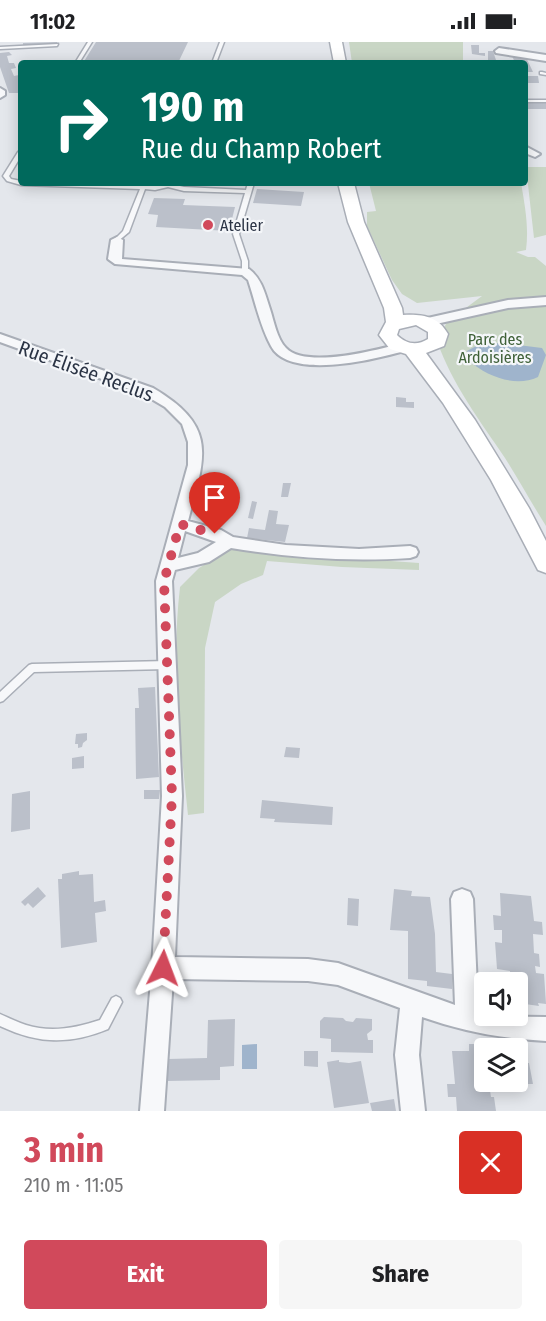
<!DOCTYPE html>
<meta charset="utf-8">
<style>
body{margin:0;font-family:"Fira Sans Condensed",sans-serif;background:#f6f6f6;color:#202124;height:100vh;display:flex;flex-direction:column;font-size:22px;white-space:nowrap}
*{box-sizing:border-box;margin:0}
p{font-size:20px;color:#757577}
.icon{flex:none;width:33px;height:33px;fill:none;stroke:currentColor;stroke-width:2;stroke-linecap:round;stroke-linejoin:round}
.map{position:relative;height:1069px;overflow:hidden}
.side{display:flex;flex-direction:column;background:#fff;flex:1}
.side>*{flex:none}
.top-card{position:absolute;left:18px;top:18px;width:510px;height:126px;border-radius:6px;box-shadow:0 3px 15px #0003;background:#00695c;color:#fff;overflow:hidden}
.controls{position:absolute;left:474px;top:930px;display:grid;gap:12px}
.controls a{display:grid;place-items:center;width:54px;height:54px;border-radius:6px;background:#fff;box-shadow:0 3px 15px #0003;font-size:30px}
.pin{position:absolute;display:grid;place-items:center;width:51px;height:51px;color:#fff;margin:-62px -26px;border-radius:50% 50% 50% 0;rotate:-45deg;box-shadow:0 0 6px #0007}
.pin .icon{rotate:45deg}
.me{position:absolute;width:66px;margin:-33px;rotate:3deg;stroke-linejoin:round;filter:drop-shadow(0 0 4px #0008)}
.turn{display:flex;align-items:center;gap:21px;height:126px;padding:0 24px;font-size:27px}
.turn .icon{width:78px;height:78px;stroke-width:2.5}
.turn b{display:block;font-size:42px;line-height:51px}
.round{display:grid;place-items:center;flex:none;width:63px;height:63px;border-radius:6px;background:#f6f6f6}
.headline{display:flex;align-items:center;justify-content:space-between;height:102px;padding:0 24px}
h1{font-size:36px;font-weight:700;line-height:45px;color:#d1495b}
.action{display:flex;gap:12px;margin-top:auto;padding:12px 24px}
.action a{flex:1;height:69px;border-radius:6px;background:#d1495b;color:#fff;font-size:24px;font-weight:700;line-height:69px;text-align:center}
.action a+a{background:#f6f6f6;color:#202124}
.status{display:flex;justify-content:space-between;align-items:center;height:42px;padding:0 30px;background:#fff;direction:ltr}
.status svg{height:16px;fill:currentColor}
.map>svg:first-child{display:block}
</style>
<div class="status"><b>11:02</b><svg viewBox="0 0 49 12"><path d="M0 12V9h3v3zM5 12V6h3v6zM10 12V3h3v9zM15 12V0h3v12zM26 1h20v11H26zM47 4h2v5h-2z"/></svg></div>
<div class="map">
<svg width="546" height="1069" viewBox="0 0 546 1069">
<rect width="100%" height="100%" fill="#e4e7ec"/>
<path fill="#c9d6c5" d="M349 0H463V21H352Z
M526 125H546V193L534 196Z
M369 141H521C525 164 529 185 526 208L516 210 528 215H535L546 224V484C532 462 519 438 505 416 480 379 452 342 437 299L447 280 482 254 417 261 402 252 392 238 367 184V170L376 169Z
M233 505 279 511 419 521V528L342 525 267 519 263 533 241 542 215 560 205 606 204 771 188 773C180 698 171 621 180 545L199 526Z"/>
<path fill="#9fb4cc" d="M502 301 542 306 546 313 538 335C515 346 487 334 469 319L467 309 480 302Z
M257 1002V1027H242V1003Z"/>
<path fill="#bbc0ca" d="M57 0V2L23 4V1Z
M96 0H188L178 21H83Z
M471 3H479V11H485V14L472 12Z
M488 9H493L497 21H488Z
M9 10 12 13 7 14 9 21H14L16 26 11 27 14 34 19 33 21 51H9L0 25V11Z
M511 11 525 13 533 30H525V21H515Z
M525 34H538L539 41H527Z
M525 60 546 61V67H526Z
M257 147 304 150 301 164 253 161Z
M154 156 185 157 183 163 235 165 229 189 156 185 158 173 148 172Z
M396 355 406 356V360H414V366L396 365Z
M283 441H291L288 455H281Z
M252 459 257 460 253 477 248 476Z
M269 468 278 469 276 482 289 483 285 500 247 496 249 486 265 488Z
M155 645 159 735 136 737 135 666H139L138 646Z
M87 691V698L83 701 82 705 78 706V702H75L76 692Z
M286 705 300 706 299 716 284 715Z
M84 714V726L72 727V716Z
M144 748H160L159 757H144Z
M30 749V787L11 790 12 752Z
M262 758 333 765 332 783 274 780 275 777 260 776Z
M79 829V833L93 832 94 860 105 858 106 869 95 871 97 900 61 906 58 837H62V832Z
M38 845 46 854 33 866 28 861 25 864 21 860Z
M394 847 412 849 411 854 430 855 435 892 436 930 452 932V947L427 944V939L408 937V889L390 888Z
M500 851 531 854 534 879 542 880 543 893 533 892 534 911 539 912 540 925 535 924 536 931 544 932 546 962 538 961 539 964 518 961V940H511L510 929 497 927 495 900 502 901V888H494L493 873 501 874Z
M348 856 359 857 358 884 347 883Z
M324 975 343 976 346 979 353 980 356 976 372 977V988L367 992 368 998H373V1011L331 1010V997L320 996V979Z
M235 977 234 1024 220 1025V1038L167 1039 168 1017 207 1016 208 978Z
M469 1002H483L484 1040H500L501 1042H489L491 1055H494L496 1069H457L456 1055H448L447 1042H455L452 1009H469Z
M304 1009H318V1025L304 1024Z
M339 1018V1020L349 1021 361 1019 369 1061 334 1066 327 1020Z
M518 1021H529L533 1042H519Z
M394 1057 396 1069H372L370 1061Z"/>
<g fill="none" stroke-linecap="round" stroke-linejoin="round">
<g stroke="#a9aeb7" stroke-width="3">
<path id="lane" d="M88 0H92L79 21H75Z
M220 0H224L216 21H212Z
M58 2 57 4 0 7V5Z
M542 30 546 31V33L540 32V30Z
M525 58H546V60H525Z
M21 108V114L9 134 11 137 21 139V141H65L155 144C161 144 166 141 172 141L171 142 184 145 246 148 248 141H254L239 192 248 219V230L245 232 242 230V219L233 192 245 151 184 149 168 145 155 148 145 147 129 190 117 200 114 198 123 189 140 147 21 143 7 139 3 134 18 110Z
M168 619 171 620 172 623 171 626 168 627 34 630 3 659 0 660V650L29 623 32 622Z
M116 954 120 956 122 960 108 987C69 1003 38 1002 0 984V972C9 976 17 980 26 983 51 991 76 986 100 978L112 956Z"/>
</g>
<g stroke="#a9aeb7" stroke-width="4">
<path id="street" d="M499 6 546 13V19L496 11 495 9Z
M0 46 5 49V53L0 56Z
M525 104 540 112 535 115 525 111Z
M117 195 123 198 122 217 249 227C262 237 265 252 270 267 274 279 277 297 286 306 306 327 377 308 403 301L410 305 408 308C377 317 289 339 271 304 260 284 255 259 248 238L242 233 115 222 108 217 111 198Z
M546 255V263L508 266 427 284 421 280 423 277 508 258Z
M0 292 153 346C219 385 205 414 188 479L221 488 233 495 286 503 359 507 410 504 416 506 418 510 416 514 410 516C349 520 291 516 231 506L209 520 175 528 172 539 182 754 175 915 308 917 338 921 455 963 451 857 454 850 462 847 470 850 473 857 478 967 484 969V974L546 975V999C503 997 462 989 422 975L419 1013 425 1069H401L395 1013 400 966 338 943 308 939 173 937 164 1069H140L152 926 162 754 156 539 188 423V400L182 382 165 365 143 352 0 300ZM185 489 216 500 198 511 178 516Z"/>
</g>
<g stroke="#a9aeb7" stroke-width="3">
<path id="secondary" d="M330 0H342L346 21H334Z
M338 141H354L364 180 402 266 403 273C422 272 438 274 448 292L444 304 426 311 475 378 529 466 546 499V531L538 528 491 438 443 361 406 312 390 307 379 293 386 280 384 266 348 180ZM416 283 428 290V297C417 304 406 302 397 293L399 287Z"/>
</g>
<use href="#lane" fill="#f7f8fa" fill-rule="evenodd"/>
<use href="#street" fill="#f7f8fa" fill-rule="evenodd"/>
<use href="#secondary" fill="#fff" fill-rule="evenodd"/>
</g>
<g fill="none" stroke-linecap="round" stroke-linejoin="round">
<path stroke="#d1495b" stroke-width="10" stroke-dasharray="0 18" d="M163 926 172 754 164 539 180 482 215 492"/>
</g>
<circle fill="#d1495b" stroke="#f4f6f9" stroke-width="2" cx="208" cy="183" r="6"/>
<g text-anchor="middle" dominant-baseline="central" stroke-width="4.5" stroke-linejoin="round" paint-order="stroke">
<g font-size="16" fill="#2b3445" stroke="#f4f6f9" text-anchor="start">
<text x="220" y="183">Atelier</text>
</g>
<g font-size="16" fill="#3f6138" stroke="#f4f6f9">
<text x="495" y="297">Parc des<tspan x="495" dy="18">Ardoisières</tspan></text>
</g>
<g font-size="20" fill="#2b3445" stroke="#f4f6f9">
<text transform="translate(86 329) rotate(20)">Rue Élisée Reclus</text>
</g>
</g>
</svg>
<div class="controls">
<a><svg class="icon" aria-label="sound" viewBox="0 0 24 24"><path d="M4 9h4l5-4v14l-5-4H4zM17 9q2 3 0 6"/></svg></a>
<a><svg class="icon" aria-label="layers" viewBox="0 0 24 24"><path d="M12 4l9 5-9 5-9-5zM3 14l9 5 9-5"/></svg></a>
</div>
<div class="pin" style="left:215px;top:492px;background:#d93025"><svg class="icon" aria-label="arrive" viewBox="0 0 24 24"><path d="M6 21V4h12l-3 4 3 4H6"/></svg></div>
<svg class="me" style="left:163px;top:926px" viewBox="-20 -20 40 40"><path d="M0-17L14 15 0 8-14 15z" fill="#d1495b" stroke="#fff" stroke-width="4"/></svg>
<div class="top-card">
<div class="turn"><svg class="icon" aria-label="right" viewBox="0 0 24 24"><path d="M7 20v-9h11M14 6l5 5-5 5"/></svg><div><b>190 m</b>Rue du Champ Robert</div></div>
</div>
</div>
<section class="side">
<div class="headline"><div><h1>3 min</h1><p>210 m · 11:05</p></div><a class="round" style="background:#d93025;color:#fff"><svg class="icon" aria-label="close" viewBox="0 0 24 24"><path d="M6 6l12 12M18 6L6 18"/></svg></a></div>
<div class="action"><a>Exit</a><a>Share</a></div>
</section>
